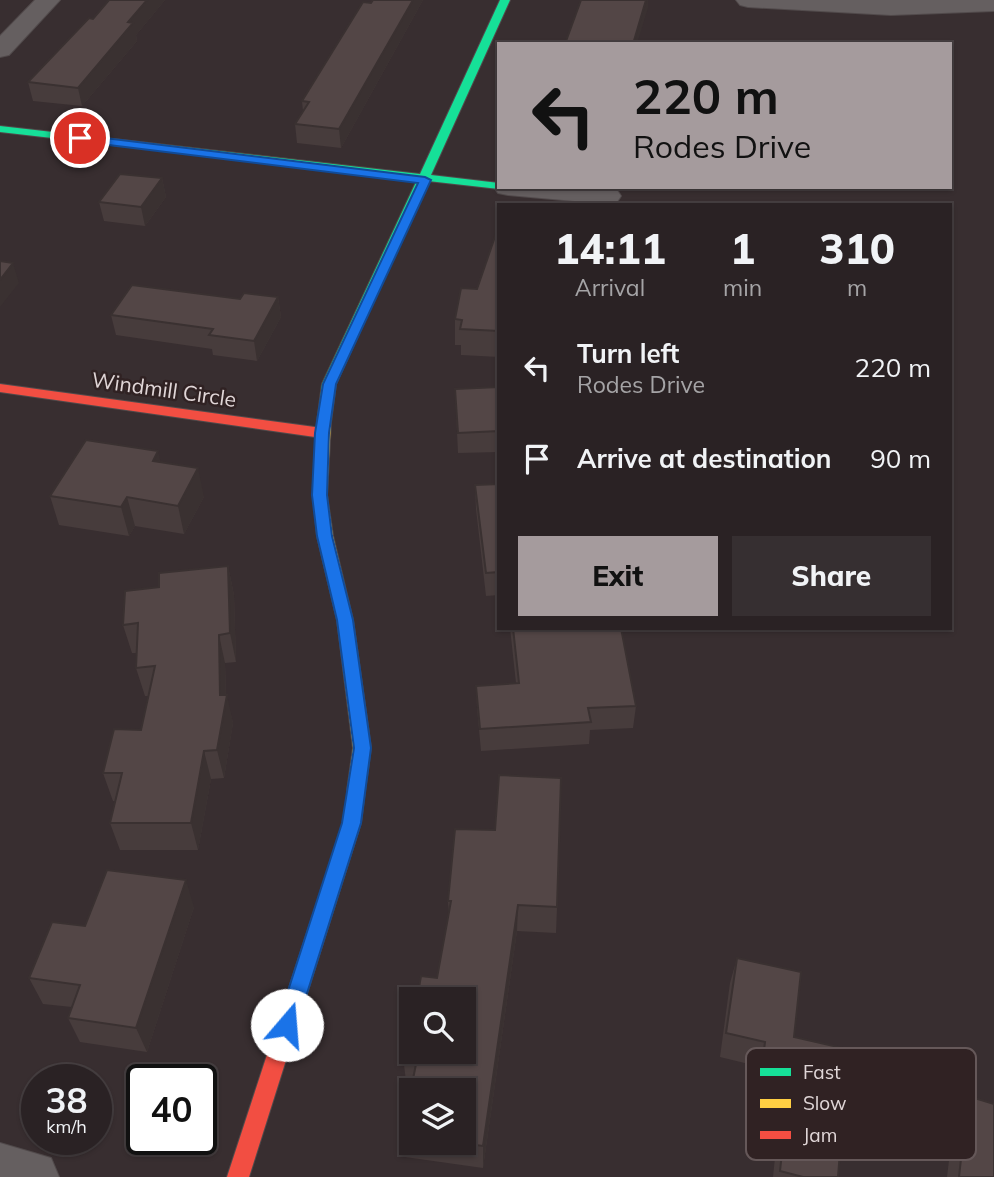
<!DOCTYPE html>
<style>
body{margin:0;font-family:Mulish,sans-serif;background:#362f31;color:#f1f3f6;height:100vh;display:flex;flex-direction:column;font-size:26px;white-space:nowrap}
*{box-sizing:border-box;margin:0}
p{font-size:23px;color:#a5a4a6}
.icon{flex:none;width:38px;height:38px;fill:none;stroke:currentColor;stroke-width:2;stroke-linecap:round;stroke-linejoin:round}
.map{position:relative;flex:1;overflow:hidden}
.sheet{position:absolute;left:497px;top:203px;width:455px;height:427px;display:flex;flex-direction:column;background:#2a2224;border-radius:0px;box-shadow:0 2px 5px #0004,0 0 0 2px #463f41}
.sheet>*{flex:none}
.guide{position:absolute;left:497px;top:42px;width:455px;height:147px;border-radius:0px;box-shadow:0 2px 5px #0004,0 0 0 2px #463f41;background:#a59b9d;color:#111;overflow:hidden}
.tools{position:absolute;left:399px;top:987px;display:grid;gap:14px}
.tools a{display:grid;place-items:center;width:77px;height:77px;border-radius:0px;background:#2a2224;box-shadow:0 2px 5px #0004,0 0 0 2px #463f41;font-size:35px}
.speed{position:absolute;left:21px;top:1064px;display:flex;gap:14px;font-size:35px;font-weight:700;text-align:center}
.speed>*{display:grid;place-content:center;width:91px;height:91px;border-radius:50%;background:#2a2224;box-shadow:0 2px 5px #0004,0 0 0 2px #463f41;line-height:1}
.speed small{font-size:18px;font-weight:400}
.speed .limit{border:4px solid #111;border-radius:10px;background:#fff;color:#111}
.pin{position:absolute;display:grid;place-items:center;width:60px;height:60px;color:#fff;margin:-30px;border:4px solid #fff;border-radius:50%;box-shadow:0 2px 7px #0007}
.me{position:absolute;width:77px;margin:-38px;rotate:18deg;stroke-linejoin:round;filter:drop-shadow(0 0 5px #0008)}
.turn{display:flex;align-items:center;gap:24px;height:147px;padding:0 21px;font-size:32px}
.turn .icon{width:91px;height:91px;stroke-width:2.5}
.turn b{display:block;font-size:49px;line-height:60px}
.eta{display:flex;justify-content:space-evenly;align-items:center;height:119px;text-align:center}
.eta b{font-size:42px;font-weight:800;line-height:49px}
.cta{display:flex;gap:14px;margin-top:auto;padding:14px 21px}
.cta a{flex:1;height:80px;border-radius:0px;background:#a59b9d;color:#111;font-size:28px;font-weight:800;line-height:80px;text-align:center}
.cta a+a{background:#362f31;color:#f1f3f6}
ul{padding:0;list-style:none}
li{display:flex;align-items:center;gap:21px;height:91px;padding:0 21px}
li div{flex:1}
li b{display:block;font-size:26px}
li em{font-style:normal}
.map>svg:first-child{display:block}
</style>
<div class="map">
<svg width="994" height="1177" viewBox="0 0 994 1177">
<rect width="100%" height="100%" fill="#382e30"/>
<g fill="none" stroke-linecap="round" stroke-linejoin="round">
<g stroke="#514a4b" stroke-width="2">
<path id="street" d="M35 0H60L9 55 0 57V36Z
M736 0H994V11L891 15 748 7 740 5Z
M499 181V187L607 188 617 190 621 196 617 202 607 204 508 195 498 193 494 187Z
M0 1143 51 1158 59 1177H0Z"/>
</g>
<g stroke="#514a4b" stroke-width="2">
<path id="fast" d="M500 0H510L431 175 499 183V187H504L499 189 428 181 336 384 331 422 324 427 317 422 322 384 417 180 0 132V126L420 174Z"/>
</g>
<g stroke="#514a4b" stroke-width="2">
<path id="slow" d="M324 417 331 422 327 495 333 536 353 620 371 748 365 791 362 796 356 798 350 796 347 791 353 748 337 620 317 536 313 495 317 422Z"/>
</g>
<g stroke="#514a4b" stroke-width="2">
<path id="jam" d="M0 384 322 428 329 433 322 438 0 392Z
M356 784 362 786 365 791 361 823 249 1177H227L343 823 350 786Z"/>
</g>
<use href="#street" fill="#655f60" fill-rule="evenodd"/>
<use href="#fast" fill="#16e098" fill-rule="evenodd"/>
<use href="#slow" fill="#ffcf43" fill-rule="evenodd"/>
<use href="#jam" fill="#f24e42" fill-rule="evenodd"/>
</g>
<path fill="#473c3c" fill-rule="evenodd" d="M109 0H165L136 35 137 41 82 106 33 101 28 82 93 19Z
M373 0H423L341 148 297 143 295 124 303 111 302 101Z
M162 178 166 197 145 226 104 221 99 202Z
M499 225V357L461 355V345H455V319L477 289Z
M278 297 281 317 257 361 213 355 212 349 116 335 111 315 240 299Z
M499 387V452L458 453 455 389Z
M161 463 204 497 184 534 135 526 129 536 59 525 50 496Z
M499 484V595L486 596 476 509 475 485Z
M228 566 234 595 236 662 225 663 226 695 233 723 224 778 211 779 198 850H120L110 823 115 801H113L103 773 141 730 148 696H145L136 668 137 653H132L123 625 159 587Z
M510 628H621L636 706 633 728 590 730 589 744 481 751 477 708 476 686 516 683Z
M448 901 557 907 556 933 517 931 483 1168 405 1157 402 1134 411 1088 407 1089 404 1065 437 978 449 914ZM411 1090 464 1143H411Z
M194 907 147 1052 80 1042 68 1018 72 1007 43 1004 29 978 85 926Z
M737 958 794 1037 868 1132 857 1154 840 1151 838 1177H773L777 1138 749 1131 757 1066 720 1057 730 983Z
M968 1096 994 1177H947L954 1119Z"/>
<path fill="#3a3131" d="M147 0H165L136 35 137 41 82 106 78 88 128 22Z
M413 0H423L341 148 339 129Z
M646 0H648V8L637 44H633Z
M162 178 166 197 145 226 141 207Z
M13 263 19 283 0 307V280Z
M278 297 281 317 257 361 254 341Z
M158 451 165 480 153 461Z
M198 468 204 497 184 534 178 506Z
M127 497 135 526 129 536 121 507Z
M228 566 234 595 236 662 230 633Z
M219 635 225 663 226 697 227 695 233 723 224 778 217 750Z
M204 751 211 779 198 850 191 823Z
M186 880 194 907 147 1052 136 1028Z
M518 905 517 931 483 1168V1146Z"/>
<path fill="#534646" stroke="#3a3131" stroke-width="2" d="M109 0H147L128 22 133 23 78 88 28 82 89 18 93 19Z
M373 0H413L339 129 295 124 309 102 302 101 363 2 371 3Z
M581 0H646L633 44H565Z
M120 174 162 178 141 207 99 202Z
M499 225V331L460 329 462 320 455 319 461 288 477 289Z
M0 261 13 263 0 280Z
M132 285 240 299 244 293 278 297 254 341 209 335 213 329 111 315Z
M499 387V431L458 433 455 389Z
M86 440 158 451 153 461 198 468 178 506 127 497 121 507 50 496Z
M499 484V572L486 573 475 485Z
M228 566 230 633 219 635 220 695H227L217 750 204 751 191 823H110L122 773H103L114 729 141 730 155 666 136 668 138 623 123 625 125 591 159 587V573Z
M513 628H621L636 706 588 708 591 722 480 729 476 686 519 683Z
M499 775 561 778 557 907 518 905 483 1146 460 1143H464V1090H411V1136L402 1134 416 1064 404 1065 411 1029V1052H464V999H417L421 976 437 978 451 901H448L455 829 495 830Z
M107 870 186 880 136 1028 68 1018 80 985 29 978 52 922 85 926Z
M737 958 801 972 794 1037 873 1055 868 1132 842 1126 838 1177H803L780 1171 786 1116 757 1108 765 1042 726 1033Z
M968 1096 994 1104V1177H959Z"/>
<path fill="#1a73e8" stroke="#114b97" stroke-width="2" d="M80 135 425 177 431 180 336 384 329 433 327 495 332 536 353 620 371 748 361 823 297 1025 294 1032 287 1035 280 1032 277 1025 342 823 354 748 337 620 317 536 312 495 315 433 323 384 418 183 76 141 74 138Z"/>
<g text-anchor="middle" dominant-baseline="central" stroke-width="5" stroke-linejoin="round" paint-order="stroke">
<g font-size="21" fill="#e0d6d7" stroke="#302223">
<text transform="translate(164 389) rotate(8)">Windmill Circle</text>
</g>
</g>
<rect x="746" y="1048" width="230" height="112" rx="10" fill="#302223" stroke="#655859" stroke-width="2"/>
<rect x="760" y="1068" width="31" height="8" fill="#16e098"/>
<rect x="760" y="1099" width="31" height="9" fill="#ffcf43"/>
<rect x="760" y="1131" width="31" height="8" fill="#f24e42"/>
<g font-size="19" fill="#e0d6d7">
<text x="803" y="1079">Fast</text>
<text x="803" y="1110">Slow</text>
<text x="803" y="1142">Jam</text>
</g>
</svg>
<div class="tools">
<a><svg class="icon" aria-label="search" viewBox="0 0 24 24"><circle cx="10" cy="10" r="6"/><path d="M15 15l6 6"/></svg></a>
<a><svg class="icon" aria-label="layers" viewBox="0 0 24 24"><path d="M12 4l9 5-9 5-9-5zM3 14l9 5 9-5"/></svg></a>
</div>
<div class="speed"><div>38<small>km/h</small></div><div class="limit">40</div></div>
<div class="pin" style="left:80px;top:138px;background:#d93025"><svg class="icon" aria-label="arrive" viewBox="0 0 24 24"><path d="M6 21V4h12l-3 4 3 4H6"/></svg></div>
<svg class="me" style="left:287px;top:1025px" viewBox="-20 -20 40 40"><circle r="19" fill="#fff"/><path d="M0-13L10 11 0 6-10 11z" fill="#1a73e8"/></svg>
<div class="guide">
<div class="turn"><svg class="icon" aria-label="left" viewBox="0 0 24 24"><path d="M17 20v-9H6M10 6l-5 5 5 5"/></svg><div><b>220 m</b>Rodes Drive</div></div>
</div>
<section class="sheet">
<div class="eta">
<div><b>14:11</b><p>Arrival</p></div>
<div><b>1</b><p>min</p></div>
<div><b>310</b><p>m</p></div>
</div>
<ul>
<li><svg class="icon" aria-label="left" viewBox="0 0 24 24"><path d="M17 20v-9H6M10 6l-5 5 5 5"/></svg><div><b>Turn left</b><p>Rodes Drive</p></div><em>220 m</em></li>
<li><svg class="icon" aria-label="arrive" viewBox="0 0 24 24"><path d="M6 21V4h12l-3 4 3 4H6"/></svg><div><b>Arrive at destination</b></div><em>90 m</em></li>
</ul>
<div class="cta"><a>Exit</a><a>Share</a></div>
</section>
</div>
